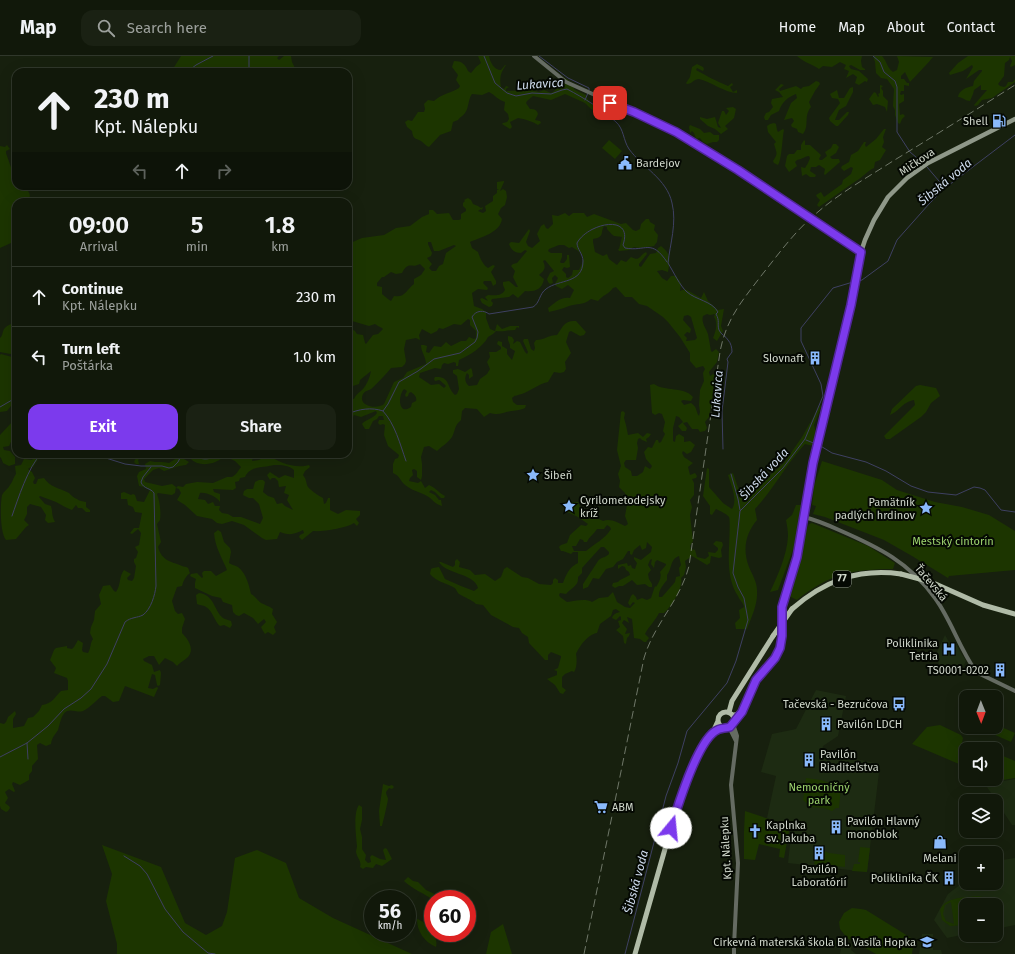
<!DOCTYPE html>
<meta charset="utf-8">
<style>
body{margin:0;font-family:"Fira Sans",sans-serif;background:#1a2113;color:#f1f3f6;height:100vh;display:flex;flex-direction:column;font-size:15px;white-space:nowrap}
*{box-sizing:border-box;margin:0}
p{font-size:13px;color:#9ca09c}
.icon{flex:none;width:22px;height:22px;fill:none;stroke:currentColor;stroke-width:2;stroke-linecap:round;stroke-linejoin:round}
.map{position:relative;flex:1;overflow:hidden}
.panel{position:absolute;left:12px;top:142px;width:340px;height:260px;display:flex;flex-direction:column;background:#11180a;border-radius:12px;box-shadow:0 4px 16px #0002,0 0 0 1px #30372b}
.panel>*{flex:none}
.hud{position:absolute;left:12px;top:12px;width:340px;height:122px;border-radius:12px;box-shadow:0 4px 16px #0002,0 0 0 1px #30372b;background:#11180a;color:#f1f3f6;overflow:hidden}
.needle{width:26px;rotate:179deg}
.buttons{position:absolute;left:959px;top:634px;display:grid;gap:8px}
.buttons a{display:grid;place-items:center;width:44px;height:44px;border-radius:8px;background:#11180a;box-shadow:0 4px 16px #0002,0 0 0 1px #30372b;font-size:20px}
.speed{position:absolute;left:364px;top:834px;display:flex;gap:8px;font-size:20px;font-weight:700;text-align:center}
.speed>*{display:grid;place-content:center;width:52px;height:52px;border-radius:50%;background:#11180a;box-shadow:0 4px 16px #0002,0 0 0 1px #30372b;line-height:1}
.speed small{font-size:10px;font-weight:400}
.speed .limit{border:6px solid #d22;background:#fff;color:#111}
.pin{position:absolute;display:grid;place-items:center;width:34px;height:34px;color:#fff;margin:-17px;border-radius:8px;box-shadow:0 2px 6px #0006}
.me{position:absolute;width:44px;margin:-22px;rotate:17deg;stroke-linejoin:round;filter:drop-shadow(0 0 3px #0008)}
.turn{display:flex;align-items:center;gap:14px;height:84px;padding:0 16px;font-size:18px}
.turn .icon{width:52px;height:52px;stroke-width:2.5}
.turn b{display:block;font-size:28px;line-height:34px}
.lanes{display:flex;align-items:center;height:38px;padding:0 16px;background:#0003;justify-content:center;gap:20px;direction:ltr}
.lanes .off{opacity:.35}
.eta{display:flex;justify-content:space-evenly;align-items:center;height:68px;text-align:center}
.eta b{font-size:24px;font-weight:600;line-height:28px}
.button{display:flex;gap:8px;margin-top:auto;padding:8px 16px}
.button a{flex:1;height:46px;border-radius:12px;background:#7c3aed;color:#fff;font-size:16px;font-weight:600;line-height:46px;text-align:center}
.button a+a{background:#1a2113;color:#f1f3f6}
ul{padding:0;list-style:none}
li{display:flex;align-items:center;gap:12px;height:60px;padding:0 16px;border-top:1px solid #30372b}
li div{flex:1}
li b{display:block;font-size:15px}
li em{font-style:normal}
header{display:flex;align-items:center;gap:24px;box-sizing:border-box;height:56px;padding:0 20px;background:#11180a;border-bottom:1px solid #30372b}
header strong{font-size:19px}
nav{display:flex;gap:22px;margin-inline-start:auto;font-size:14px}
.search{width:280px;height:36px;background:#1a2113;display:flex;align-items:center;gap:10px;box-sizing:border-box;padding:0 14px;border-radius:12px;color:#9ca09c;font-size:15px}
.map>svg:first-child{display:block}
</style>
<header>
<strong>Map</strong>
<div class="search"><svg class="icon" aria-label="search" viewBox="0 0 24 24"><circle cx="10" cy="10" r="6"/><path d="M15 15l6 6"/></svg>Search here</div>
<nav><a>Home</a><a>Map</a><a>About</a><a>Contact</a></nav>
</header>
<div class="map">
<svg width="1015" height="898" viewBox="0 0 1015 898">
<rect width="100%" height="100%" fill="#17200e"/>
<path fill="#1d2b12" d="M945 579 949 586 955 587 966 605 962 613 942 614 935 600Z
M816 634 846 640 838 680 823 690 822 696 880 708 867 816 788 807 792 771 767 762 776 720 761 716 772 678 796 673Z
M1015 723V769H1012L985 728Z
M1015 802V869L996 873V849H966V878L947 882 934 864 948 838 966 824V827H996V813L999 812 1002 804Z
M922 878H933V894H941L942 898H919Z
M833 884 852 888 851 894 856 898H840L841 893 832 891Z"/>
<path fill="#1c3500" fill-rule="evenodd" d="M181 0H279L277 2 279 4 284 0H291L292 6 297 16 290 15 287 16H171Z
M478 0H489C490 6 494 14 501 14L505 9H506C501 16 499 21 501 31L504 33 506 30 509 31 506 33V35L532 34 539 36 544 34 551 37C558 34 559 26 564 22L568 24 575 34 586 39C588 45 590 48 596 50L600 49 601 52 596 56 591 53 585 47 565 38 551 44 533 40 527 45 526 47 530 53C535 53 537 54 538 58L535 64 540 65 541 67 538 69C534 66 524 63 518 62L510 66 512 71 510 73 502 68 503 67 507 66 509 63 508 58 504 54 505 46C498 44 495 39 489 36L482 39 472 38C468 43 469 52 465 57 463 60 460 61 458 64L453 66 451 75 440 79 429 91C426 90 424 87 421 85 415 82 413 83 412 75L407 71 405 66 408 64 412 65 418 56H424L425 53 424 48 428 44 434 45C441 38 451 37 459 32L460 30 456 24 458 19 452 11 454 5C462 5 465 8 468 15L471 17 476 11 481 7Z
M797 0H862L861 5 862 11 865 13V14H860L851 9 849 10 851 13 859 15 868 23 867 26 865 25 859 29 855 27 857 21 853 18 846 22 849 15 844 13 846 9 840 6 832 11 823 10 819 13C812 8 803 6 797 0Z
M873 0H882C887 5 887 12 893 16L897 14 899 6 897 0 933 1C931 4 912 24 910 26L905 16 901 20V23H904L907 27H909V30L904 29V35H901L900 38 901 39 904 38V45L899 48 900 59 903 58 905 60 902 63 900 68 898 67 895 59V54L893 50 894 33 887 23 881 22 876 17 875 6Z
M968 0H1015V9L1011 11 1010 10 1012 5 1010 1 1009 4 1005 7 1004 20 998 28 1000 30 1004 31 1006 30 1008 26H1013L1015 23V26L992 42 982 44 978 49 975 50 974 49 987 34H981V29L974 34 973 38 970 45C965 45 963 41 958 41 959 34 967 31 973 30L974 25 982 15V14H979L966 23 973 11 972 9 963 15 950 19 949 17 958 7Z
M697 8 703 11 704 13 703 15 697 12 696 14C707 20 716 25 728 30L732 27 733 29 730 31 733 36 737 34V37C725 37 712 26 699 23 694 23 692 28 687 28L686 27 690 21 692 11Z
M816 25 819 26 820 28 815 35 809 46 811 51C803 61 810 69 803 78L798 76 797 73 792 71 791 69 794 65 792 62 784 64 791 47 797 42 796 38C788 41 782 46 779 55L771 59 768 64H765L764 61 766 57 769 56 773 51 771 47 772 43 783 41 779 36 775 34 781 28 784 29 779 33 780 35 796 30 801 33 803 31 809 30Z
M880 29 883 30 881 32 883 35V40L888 45 887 56 885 51 877 48 873 49 869 43 874 36 876 37 878 41 879 40 878 38 880 37Z
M853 31V36L846 50 839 54 835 64H839L847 56H849L848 59 838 70H836L830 65 829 62 840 47 838 43 832 42 830 38 837 34 839 42H844L850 32Z
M733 51 736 53 734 62 725 70 728 73 721 78 715 73 708 70 700 63V61L707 63 715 61 718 71 721 72 718 67 722 55H724L726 59 729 55 726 52Z
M774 67 776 68 777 74 778 76 783 73 784 74C782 83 782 103 778 109L774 107 773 105C778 97 777 98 774 88L776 86 768 76 767 70 770 68Z
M690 69 700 73 704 77 710 76 714 79H719V84L717 86H713L707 88 703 86 700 82 696 83 694 77 692 75 690 77 689 71Z
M884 73H886L883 81 884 86 882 91 886 94 880 104 875 106 874 112C867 115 863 121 856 125 844 133 832 142 819 151L817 149 820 144 817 141 816 139 821 136 824 141 842 128 843 124 851 118 853 112 851 111 844 115 841 112 842 110 849 106 851 99 858 95 864 86H866L865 89 866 91 876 83Z
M609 84 622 95 615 103 602 92Z
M804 84 805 85V89H810L821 99 819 103 820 104H822L827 100 825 96 831 92 833 88H836L839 91 836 97 830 101 832 103H839L840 106 825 119 824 118 825 113 819 109 816 111H811L810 115 816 119 815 121H810L806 118 802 120 801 111 805 112 808 107 810 102 809 100C805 100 803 103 797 104L795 106 797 110 789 116 785 110 787 100 789 98H794L797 94H801V89Z
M7 89 10 93 6 95V97L13 117 16 120V130H24C29 136 32 138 28 146H16V164L12 170V182L11 187 0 192V90L5 91Z
M504 125V126L500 135 503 133 506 135 507 141 505 149 501 152 498 158 502 163C500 177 481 181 470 186L472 192 478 196C480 202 483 209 488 212L493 209 495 210 491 216 496 225V228L493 230 491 225H484L483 227 488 232 487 234 478 233 472 237 474 250 482 253 486 256V262L490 273 495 275 497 268 502 273 510 270H519V272L517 271 515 274C508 274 503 276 496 275L493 278 488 281C483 291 470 299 459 304L458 310H456V307L454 306 448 308 444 307 442 309 441 313 435 312 420 317 419 321 431 329 439 328 444 332 446 330C444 328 441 325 439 324L435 325 434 323 435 321C451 320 446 331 455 339L457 338 459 333 457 320 453 317V314L458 313 465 316 471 312 472 314 473 320 469 323V319L467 317C464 322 465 327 469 330L477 329 480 323 487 318 490 313 487 306 490 301 489 296H496L501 293V291L497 288 498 285 502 286V290L507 293V298L512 304 515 295 510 292V289L508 284V280L512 281 514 284 513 288 517 285 520 286 525 296 527 298 528 296 523 285 524 283H528L531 293 534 295 535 292 534 287 536 284C544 284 549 279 557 279 563 271 564 264 576 265L586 276 584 279 580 280 571 275 569 276 566 286 571 297 565 306 566 313 564 316 560 317 554 316 548 326C538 328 528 337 518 339 512 341 517 338 512 342L513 346 517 349H526L525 352C521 354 517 354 512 355 503 356 500 360 490 357L484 361 477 353 465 352 462 355 461 364C454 370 456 373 452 381 448 387 442 390 437 395L429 390 424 391 421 401 422 408V420L421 424 417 421V415L414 413 412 414 413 419 410 422 409 425 418 427 421 425 425 432 429 429C436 432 439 437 445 440L444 442H441L435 436 431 434 429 436 435 439 439 444H441L442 450C434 448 433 443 427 440 420 436 410 434 404 428 399 423 400 420 393 417V408L395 403 398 402 399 399 388 390 384 379 385 369 383 368 380 369 378 367 379 364H384L383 360H379L377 363 373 365 369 373H365L362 368C366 363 373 363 377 357L376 355 361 361 354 359 352 363 348 365V340L349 342 354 343C356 338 360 336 363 333 367 328 370 321 371 315L360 324 359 328 353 330V333L348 337V188L362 182 384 179 396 172 410 170 422 161 429 158V154H433L437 158 449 157 453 164H459L461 163V158L466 155V153L463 150V147L465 145 464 144 468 142 471 144 473 148 478 150 481 152 483 151 482 154 481 153 478 155 483 157 486 155 485 150 493 145V140L497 137V134H499L497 133V126ZM428 186H431L434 195H439L454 189 456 190 446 197 443 208 439 210 436 215H432L429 212 432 208 427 202 431 200 432 197 428 188ZM420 208 425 213 421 219 414 223V228C406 234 405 242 394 240L391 245 388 243 382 238V231L377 230V227L382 221H384L391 216 396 218 402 217C409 204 411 213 420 208ZM468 263 470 264V269L476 275V282L474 283 469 281 466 285H461L451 290 446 286 441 291 434 290 429 297 426 296 427 290 424 289H421C421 296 426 301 426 308L407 316 403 322 394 326 384 348C377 354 357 350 363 338 366 334 368 335 371 333 373 332 389 315 391 312L402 311 405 308 406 305 404 293 406 284 416 282 420 284 419 279 422 273 431 278 437 275 439 272 443 273 454 268 461 269ZM352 265 369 270 375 268 378 270 382 272 383 273 378 278 373 279 366 288 365 287 363 279 357 278 355 275 352 273ZM404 333 407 335 405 339 406 341 408 340 409 337 411 336C415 339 417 341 416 345L412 347 411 351C399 360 397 341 404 333Z
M565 157 569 160 573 157H584L587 161 594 158 621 168 626 167 633 174 636 175 640 173 641 168 646 163H649L650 166 655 169 654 174 658 179 657 186 654 190 639 192 634 191 629 194 619 195 618 193H619L622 181C613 180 614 181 607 173V171L604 170C600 177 605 181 593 183V186L595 196 603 200 607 198 609 203 617 209 621 204 626 206 631 201C641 206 639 199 646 196L647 198 639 208V210L641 211 650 198 656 197 658 192 661 190C672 199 670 203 668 216L662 214 657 215 662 222 667 225 671 220H676L681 227 680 235 685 233 701 242 704 236 708 245 718 254 724 253 721 270 723 275 717 285 713 282C716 275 718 267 714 261L715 258 710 259 707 258 703 260C701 267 706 272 708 278 709 284 710 289 711 295L712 296 716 293 719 296 717 306 709 316 710 320 713 318 716 320 709 361 705 366 707 372 705 375 700 376 698 373H692L687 366 683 367 687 372 686 375H682L678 370 683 366 679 361 676 360 673 372V385L675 386 676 380 679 378 684 381V386L690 385 695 389 691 396 687 398 683 395 682 397 684 401 693 407 688 411 690 419 695 417 697 420 696 422 692 423 694 427V439L690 444 692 451 690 459 693 485 690 490 691 493 695 494 697 501 705 503 709 500 708 496 715 497 718 494V492L713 488 716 485 722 486 723 489 721 494 722 501 719 502 711 500 710 507 707 509 692 500 685 505 686 511 684 519 681 522C684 530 671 552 664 557H659C656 564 649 570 645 578L649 582 646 586H644L640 583 634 582 632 563 627 561 629 567 624 564 622 567 627 573 625 578 630 577 629 580 627 582 626 588 624 587 623 580 616 574 620 571 618 565 621 564V561L620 560 616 564 612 562C614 557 617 557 620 556L616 553 613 554 611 560 600 568 597 577C588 578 579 591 576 598 577 603 577 612 574 616L572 615 565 618 562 621V631L566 634 563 638 560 637 555 629 547 623 557 619V615L554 614 558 612 561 601V600L551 596 548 599V604H545L529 587 528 581 522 577 519 572 513 571 491 559 483 549 476 548C471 543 465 542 459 538 456 535 457 533 453 531 445 527 436 525 430 518L431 513 433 512 439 511 445 523 461 530 474 535 478 532C474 517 445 518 439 506H441L453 511 455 509V505L457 503 460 506 459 511 470 514 475 519 485 518 495 525 501 521 504 513 507 511 522 521 528 522 539 528 551 529 553 527V524L555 522 558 524V527H563C566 519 569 511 578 507V496H573L571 498 563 495H561L559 491 561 489 567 487 570 479 581 469 586 470 588 468 578 461 565 455V451H571L570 446H578C580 449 580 453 582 455 587 463 597 461 603 465 611 462 618 467 625 470L628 468 625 460 627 449 625 437 619 431 620 425 618 418 621 410 617 394 621 356 623 355 625 357 624 362 626 369 628 379 638 377 643 381 647 377 651 378 649 381 646 383 647 386 642 384 640 382 638 383 637 387 638 392 636 404H626L624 407 625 411 631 415 632 420H637L643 416 645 410 650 413 651 412 652 410 646 403 644 396 648 391 652 392 656 384H658L659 387 661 386 665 378 663 375 665 366 662 358 659 357 655 359 652 357 650 329 654 328C665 336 684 330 693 341L691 345 683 344 681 345 684 349 691 347C698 352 695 354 699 360L700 356 699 349 700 334 704 325 703 317 705 313 703 310 696 312 690 305V297L680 281 668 266 663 261 647 250 639 248 632 241H625L616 231 613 232C609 238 603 239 598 245L591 243C582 250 577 247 569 250 562 253 556 254 549 256L548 252C554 247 562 240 570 242L574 234 568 229 562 233 556 230 555 228 558 222 555 219 552 222 553 227 550 228 548 226 547 223 550 217 554 215 545 204 543 205C547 213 543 215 539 219L544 223C542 234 534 236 525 235L518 242 513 238 509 241 492 243 491 245 493 247 492 250 489 251 482 247 480 243 482 242 488 245 485 241 488 239C494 239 501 241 505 234L503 229V226L509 225 516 231H518L513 221 515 215 511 210 513 208 517 207 527 195 525 194 521 197C515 197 511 194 509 188L511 186 519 187 529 173 530 175 526 186 528 190 532 192 540 185 537 178 541 170 544 168 546 172 548 173 553 168 552 159 558 160ZM559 189H564L569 192 572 191C585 199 586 200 579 214H573L572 219 568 222 566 221V218L562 214 564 211 567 212 570 211 569 199H567V203L564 207H561L560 206 562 201V197H551L548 195 549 193ZM688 259 691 261 697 282 695 284 686 285 687 282 684 279 687 276 690 277 691 273 683 264 684 260ZM607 469 610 471 611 473C605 483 594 488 586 495H574L572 490H576L580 483 583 484 584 486H587C589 481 594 478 597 473H604ZM647 486 652 491 651 496 641 504 634 501V503L637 507 635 513 632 512 631 509 628 510 627 507 618 509V513L622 510 625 511 626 514 629 516 630 519 620 524 618 526 613 527 612 530 615 532 619 530H623L632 524 637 529 645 528 649 531H652V528L649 523 648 518 651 514 648 509 650 504 652 503 651 508 654 512 655 506 657 504 666 508V509L660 516C662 521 659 526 656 531L655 530 651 542 647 544 642 542 637 544 636 541 633 538 631 540 628 547 630 550 633 546 635 547 630 552 625 551 617 546 613 536 608 541 599 542 592 546C586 542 574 545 567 546L560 541 559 539 560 537 566 538C571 532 579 530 578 521L582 517V512L601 491H604L609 496V498C605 502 601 501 598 505L583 528V533L588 531 593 522 599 523 606 513 613 511 617 506 623 503 628 495H630V498L632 499 634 494 640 489 642 494 646 492ZM679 500 681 509 679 512 680 520 676 521 675 526 662 541H659C658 535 663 529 667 524V519C672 513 670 503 679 500Z
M16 265V299L0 296V282C3 279 2 277 4 273 7 269 12 268 16 265Z
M1 298 16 302V349L11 350 7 355 0 356V299Z
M920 329 936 332 940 340 931 347 926 356 921 361 890 383H886L884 380 915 349 914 344C901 347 901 354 890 359L892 353 916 330Z
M820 349 821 351 814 369 816 377 813 390 805 388C786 408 774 433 755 453L757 464C746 477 742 493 749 511 752 518 757 526 757 534 758 548 752 560 747 573H736L735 567 740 562 739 554 744 551C743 546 740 545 738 540 732 532 729 518 729 508 728 500 731 464 729 461 727 458 720 455 716 453L712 459 710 458V450L703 440 707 412 709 413V431L723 447 732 453C738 444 731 429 728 419L733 417 740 437 745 440 752 435 784 407 802 381Z
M13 365 15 366C16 371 12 385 9 390L3 391 4 394 10 395 15 401V408L9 410 3 407 1 402 0 401V379Z
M36 398H42L40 400 33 411 29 412 28 413 32 416 35 422 33 426 34 428H36L38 423 44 422C50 431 59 432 69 437 71 439 74 442 77 443 79 445 83 445 86 446V451L90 454V456H86L82 452H78L76 449 72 454C66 452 62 449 56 446 51 444 45 442 40 440L39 441 45 448 51 450C53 457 51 458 55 466L48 467 45 464 46 459 41 451 30 448 27 451V458L24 464 29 469 26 471 16 483 6 484C0 477 0 449 2 439 4 435 8 433 10 429 13 425 13 422 16 418L15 410 21 409 24 403 32 404Z
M129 398H254L252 405 259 404 268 398C278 407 296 413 309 409L310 411 305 415 303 419C306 423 306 425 307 429 308 433 319 440 323 442L324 448 326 447 328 442H330V454L338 458 346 454 360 455V459L356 463 359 467 357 470 354 467C346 472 323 476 313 475L302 484 299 481 300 479 304 477 303 474C294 478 291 480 280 476L277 483 266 484 262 482 244 469 232 465 222 468 217 467 212 463 197 460 185 449 177 444 181 437 179 433 176 432 178 430 183 431 186 428 197 426 213 427 227 421H232L236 418 241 411 235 405 224 400C218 407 206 410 197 407 192 405 189 401 186 399L184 403 189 406 186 409C181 409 170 413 164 415L159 412 153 414 144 423 145 426 162 430 172 428 176 431 175 437 172 439 158 437 157 438C160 447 161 455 160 464L157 468 161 486 158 491C162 505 170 505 182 510 184 511 186 510 188 512 189 513 189 516 190 517 186 520 183 525 182 530L177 531 172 545 175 555 178 558 182 557 185 563 182 572V577C188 583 195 593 188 601 184 605 180 606 177 610L173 606 165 602 159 609 154 600H149L143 603 144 605 152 609 154 616 160 614 161 617 160 629 158 630 157 629 155 619 152 618 148 632 153 633 157 631 158 632 154 641 125 630 119 645 113 646 105 640H102C95 645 91 651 83 655 78 657 72 653 67 655 61 658 60 668 58 674 55 679 52 681 51 688L46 690 40 687 37 689 38 703 32 710V715L29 719V724L20 729 13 726 12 728 15 735 14 736 9 733 5 736 8 742 5 747 9 750 10 752 8 755 6 756 1 753 0 750V667L4 668 6 666 8 661 15 655 16 658 13 663V672L24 670 28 662 33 661 39 655 42 649C53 647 53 643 61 635L68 634V625L67 622 54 617 56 612 50 604 54 594 56 592 67 590V592L72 593 74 591 78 584 83 587 82 594 83 596 88 597C91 592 90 587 93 583L90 577 91 571 94 564 95 555 101 548 99 539 103 530 110 529 114 535 116 536C121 529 119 520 124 514L131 518 127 522 128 524 132 525 134 522 136 510 134 506V503L136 502 138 496 135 491 139 489 141 477 138 473 132 478 130 477 134 472H139L142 457 135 456 133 451 128 449 127 443H121V437L124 436 131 439 133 438 135 439 137 445 144 446 150 434 144 431 139 430 137 420 139 416 146 413 145 408 150 405C157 407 162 405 169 407L177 402 178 400 170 399 163 401 157 399 152 401 143 399 138 404 139 408H136L134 406 136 402ZM274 409C282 409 288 409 294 414V422L285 419 279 422 270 416 267 419 270 424 272 422H275L278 425 279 431 286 430 284 437 289 439 287 444 293 454 285 450 282 447 277 448 274 442 268 440 263 436 265 426 263 424H259L255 426 253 433H247L244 435 243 439 249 442H253L259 448 263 462 260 468 241 461H233L228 458 222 457 219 454 220 450H215L213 446 208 448 205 444 198 443 200 437C206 436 217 441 220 446V438L214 436 213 433 233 434 236 432 235 426 239 425 240 422 245 421C251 409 264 412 274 409Z
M822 405 882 424 897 434 935 446 962 451 989 459 1015 475V514L949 520 948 522 912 500 884 484 825 461 813 458 816 450 812 449 814 430Z
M796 449H803L794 491 778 534 770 536C778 519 787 499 788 480 788 475 787 469 786 464L792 459Z
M812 467 868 490 895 507 893 513C853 513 829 518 797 544L789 540 799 509 807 472 809 468Z
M218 474 221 476 224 486 230 492 231 496 229 507C232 509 234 509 238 511 246 517 249 529 251 538 255 540 257 544 261 547 265 549 269 550 273 553L272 558 277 566 274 571 276 576 273 579 268 576 265 578 263 575 261 571 266 566 264 563 258 568 253 562 244 557 239 560 236 559 233 556 232 549 223 546 221 542 212 540 195 532V527L196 523 190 520 191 518 197 517 202 522 203 521 202 517 204 515H211L216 520 227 514C222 502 215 491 214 477Z
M199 537C216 539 214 558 225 563 227 564 229 564 231 565L232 569 230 572 224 569 220 570C214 565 213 555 206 551 204 549 201 550 197 548L196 539Z
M940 669 961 679 963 682 961 692 966 699V711L912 688 927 671Z
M997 669 1015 677 1011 686 993 678Z
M996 697 1015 705V722L985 727 969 725V723H996Z
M806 722 821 724 841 731 839 752H836L832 755 824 752 811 751 803 744Z
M383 728 389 730 392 729 394 731 392 733 389 732 386 736C386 739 388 741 388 743 388 745 383 767 382 770H380L379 755Z
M359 749 362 751V764L360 773 362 781V793L366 799 365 804 368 807 371 806 370 801 372 799 380 803 386 804 383 794 385 792 387 793 392 803 382 810 376 808 373 812 366 811 363 813 360 811C362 805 357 802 356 796 356 794 357 792 357 790 356 779 353 757 359 749Z
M745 755 790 770 784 802 779 801 780 793 759 788 755 804 744 803V775Z
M102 789 161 811 185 867 206 879 222 870 227 856 235 802 257 794 286 807 299 842 333 862 412 898H117V888L106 845 112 818Z
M860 791 870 792 867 816 852 815 854 808H860V806H858Z
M822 794 829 797 845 799V811L814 808 815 803 821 804Z
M408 821 413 825 418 826 426 834 445 843 433 844C424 837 412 833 404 825Z
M978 840 988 842 993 849H991C988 844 984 841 979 842L980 849H966V869L950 870 942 864 940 854C946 840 965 842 978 840ZM951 846 954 868 946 865 943 858 945 849Z
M852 852 861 853 866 854 916 885 913 890 912 898H876L847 882 840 873 839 866 844 857Z
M417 863C427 866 439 880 436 891 424 886 417 875 417 863Z
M503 868 512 898H486L491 876Z"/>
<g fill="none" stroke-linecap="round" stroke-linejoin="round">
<path stroke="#3e4062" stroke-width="1" d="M249 0V16
M484 0 495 27 507 37 516 40 532 37 551 38 562 34 567 33C584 42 602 53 616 66 624 73 623 84 629 93 642 111 667 123 672 147 677 167 670 188 668 207 673 215 680 230 687 236 696 244 712 245 718 256L716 258C720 265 717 268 719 274 721 279 726 280 728 284 731 287 732 292 732 296L727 303 728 306 722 355 723 393
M539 0 568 22 589 32V34
M873 0 880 6 884 16 895 25 897 31V76L910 96 923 107
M187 16 196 9 213 0
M585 44 588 37
M927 111 945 132
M858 225 862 224 888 205 897 184 929 148 945 132 1015 79
M0 351 12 344H16
M383 355C395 368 400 388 406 405
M348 358C358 353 372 351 383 355L388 348 399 326 418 315 434 303 460 297 475 286 477 282 478 276 472 261C476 254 484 254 489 258L533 251C540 247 539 238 546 233 559 223 583 228 583 205 583 198 577 193 577 187 588 167 634 157 623 189L625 192C646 196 651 182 667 206
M806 384 816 388
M819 389 832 397 866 406 886 415 911 430 928 436 956 439 974 431 980 432 985 434 1001 454 1015 456
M93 398 125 408 141 410H162L169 412 173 411 178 406 182 398
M188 398C208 406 206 403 225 398
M731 418 738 443 740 454
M12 460C18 443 28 411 41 398
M27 687 28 703
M0 701 27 687 48 670 64 653 81 642 91 633 107 608 125 566C131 561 137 562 143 559 151 553 155 539 156 530L154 437C151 432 143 433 141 426L143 421 151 411
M124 800 140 810 147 818 165 853 183 876 208 897 215 898
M625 898 666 740 678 707 687 675 727 627 736 605 748 564 744 542 738 531 733 517 740 455 783 412 805 383 823 340 821 328 801 285V272L833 232 853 226"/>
<path stroke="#656b62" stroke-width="4" d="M534 0 566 26 677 76 738 114 861 196
M804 461C816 464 828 469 839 474 878 491 909 506 935 542 951 564 959 591 975 614L980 618 1015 635
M733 668 737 680 731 729 738 807 734 890V898
M729 671 736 685"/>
<path stroke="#8f9889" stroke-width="4.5" d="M733 659 737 658 742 654
M734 666 742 656 749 638 756 624 775 602 780 593 782 581V551L797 501 813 407 851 249 861 196 865 184 874 164 888 141 907 122 928 107 1015 63"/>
<path stroke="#b0bba7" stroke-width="5" d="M931 526 983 549 1015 558
M792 553C824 525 858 512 901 518
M718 664a8 8 0 1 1 16 0a8 8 0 1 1-16 0Z
M729 656 732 645 773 580
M635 898 671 772 685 730 702 693 712 678 718 665"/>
<path stroke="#6f7768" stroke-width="1" stroke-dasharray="8 4" stroke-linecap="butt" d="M584 898 644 602C654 568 680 545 689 510L720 296C726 263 742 245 761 220 777 200 792 179 811 162 836 139 865 123 893 105 934 80 974 55 1015 29"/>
<path stroke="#b0bba7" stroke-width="5" d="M901 518 931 526
M773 580 792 553"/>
</g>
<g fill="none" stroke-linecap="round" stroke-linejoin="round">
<g stroke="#51269a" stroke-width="10">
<path id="route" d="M610 47 634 56 676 76 738 114 861 196 851 249 813 407 797 501 782 551V580L780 592 775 602 756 624 742 656 730 671C724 673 720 671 714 676 696 690 678 749 671 772"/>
</g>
<use href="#route" stroke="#7c3aed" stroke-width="7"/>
</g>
<defs>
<g id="fuel-bare" transform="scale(1.08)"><path d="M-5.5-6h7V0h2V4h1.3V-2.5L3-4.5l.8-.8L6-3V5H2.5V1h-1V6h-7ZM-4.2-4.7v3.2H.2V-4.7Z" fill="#8abafc" stroke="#050903" stroke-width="2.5" paint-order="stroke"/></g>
<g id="civic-bare" transform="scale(1.08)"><path d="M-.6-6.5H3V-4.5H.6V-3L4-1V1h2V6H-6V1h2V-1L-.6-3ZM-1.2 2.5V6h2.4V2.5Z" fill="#8abafc" stroke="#050903" stroke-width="2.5" paint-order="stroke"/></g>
<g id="building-bare" transform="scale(1.08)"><path d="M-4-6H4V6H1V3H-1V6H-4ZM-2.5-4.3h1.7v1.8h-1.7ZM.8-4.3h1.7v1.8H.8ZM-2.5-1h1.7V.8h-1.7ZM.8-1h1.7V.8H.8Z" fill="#8abafc" stroke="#050903" stroke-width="2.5" paint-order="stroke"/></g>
<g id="sight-bare" transform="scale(1.08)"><path d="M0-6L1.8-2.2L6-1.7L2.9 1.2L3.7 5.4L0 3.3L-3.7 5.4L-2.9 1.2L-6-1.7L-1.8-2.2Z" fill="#8abafc" stroke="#050903" stroke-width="2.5" paint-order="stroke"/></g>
<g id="hospital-bare" transform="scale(1.08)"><path d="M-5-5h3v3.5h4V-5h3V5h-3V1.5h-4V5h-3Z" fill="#8abafc" stroke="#050903" stroke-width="2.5" paint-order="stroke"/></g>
<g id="bus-bare" transform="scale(1.08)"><path d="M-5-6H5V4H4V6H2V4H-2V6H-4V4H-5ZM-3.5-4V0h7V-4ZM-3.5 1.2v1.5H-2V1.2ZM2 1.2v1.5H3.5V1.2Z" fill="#8abafc" stroke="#050903" stroke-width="2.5" paint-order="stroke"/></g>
<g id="supermarket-bare" transform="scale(1.08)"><path d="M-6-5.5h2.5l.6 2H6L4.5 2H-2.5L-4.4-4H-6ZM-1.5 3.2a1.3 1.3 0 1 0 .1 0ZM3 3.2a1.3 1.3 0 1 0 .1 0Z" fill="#8abafc" stroke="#050903" stroke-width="2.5" paint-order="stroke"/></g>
<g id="church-bare" transform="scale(1.08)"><path d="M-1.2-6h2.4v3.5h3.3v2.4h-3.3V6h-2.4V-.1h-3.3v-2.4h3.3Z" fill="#8abafc" stroke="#050903" stroke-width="2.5" paint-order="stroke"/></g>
<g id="shop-bare" transform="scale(1.08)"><path d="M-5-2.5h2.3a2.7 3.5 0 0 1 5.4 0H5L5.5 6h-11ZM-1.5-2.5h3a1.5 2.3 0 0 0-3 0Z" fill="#8abafc" stroke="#050903" stroke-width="2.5" paint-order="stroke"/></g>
<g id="school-bare" transform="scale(1.08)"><path d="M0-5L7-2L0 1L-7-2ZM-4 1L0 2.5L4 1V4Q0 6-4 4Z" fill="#8abafc" stroke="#050903" stroke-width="2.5" paint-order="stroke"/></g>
</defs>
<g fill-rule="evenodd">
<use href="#fuel-bare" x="999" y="65"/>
<use href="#civic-bare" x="625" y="107"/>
<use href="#building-bare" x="815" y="302"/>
<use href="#sight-bare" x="533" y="419"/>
<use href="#sight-bare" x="569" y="450"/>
<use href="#sight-bare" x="926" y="452"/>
<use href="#hospital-bare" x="949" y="593"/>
<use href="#building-bare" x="1000" y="614"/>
<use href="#bus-bare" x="899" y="648"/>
<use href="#building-bare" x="826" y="668"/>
<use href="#building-bare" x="809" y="704"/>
<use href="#supermarket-bare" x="601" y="751"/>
<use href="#building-bare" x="836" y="771"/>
<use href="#church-bare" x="755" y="775"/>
<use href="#shop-bare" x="940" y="786"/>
<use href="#building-bare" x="819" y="797"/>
<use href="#building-bare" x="949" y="822"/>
<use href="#school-bare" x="927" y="886"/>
</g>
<g text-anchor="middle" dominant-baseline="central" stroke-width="4" stroke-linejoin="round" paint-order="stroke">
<rect fill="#050903" stroke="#93998f" stroke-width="1" x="833" y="515" width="18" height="16" rx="3"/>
<g font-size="10" font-weight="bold" fill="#d0d7cb">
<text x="842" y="523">77</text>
</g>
<g font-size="11" fill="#d0d7cb" stroke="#050903" text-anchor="end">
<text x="988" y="65">Shell</text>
<text x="636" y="107" text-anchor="start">Bardejov</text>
<text x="804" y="302">Slovnaft</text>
<text x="544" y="419" text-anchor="start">Šibeň</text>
<text x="580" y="444" text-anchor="start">Cyrilometodejsky<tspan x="580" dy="13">kríž</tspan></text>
<text x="915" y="446">Pamätník<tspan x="915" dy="13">padlých hrdinov</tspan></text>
<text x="938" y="587">Poliklinika<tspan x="938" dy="13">Tetria</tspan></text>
<text x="989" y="614">TS0001-0202</text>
<text x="888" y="648">Tačevská - Bezručova</text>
<text x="837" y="668" text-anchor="start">Pavilón LDCH</text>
<text x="820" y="698" text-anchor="start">Pavilón<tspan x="820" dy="13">Riaditeľstva</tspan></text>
<text x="612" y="751" text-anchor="start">ABM</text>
<text x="847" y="765" text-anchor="start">Pavilón Hlavný<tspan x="847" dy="13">monoblok</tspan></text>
<text x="766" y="769" text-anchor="start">Kaplnka<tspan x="766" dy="13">sv. Jakuba</tspan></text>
<text x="940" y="802" text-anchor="middle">Melani</text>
<text x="819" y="813" text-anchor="middle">Pavilón<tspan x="819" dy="13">Laboratórií</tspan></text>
<text x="938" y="822">Poliklinika ČK</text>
<text x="916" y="886">Cirkevná materská škola Bl. Vasiľa Hopka</text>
</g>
<g font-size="11" fill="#d0d7cb" stroke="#050903">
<text transform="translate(917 106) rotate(-34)">Mičkova</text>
<text transform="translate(931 527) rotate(50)">Ťačevská</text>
<text transform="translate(726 792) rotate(-93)">Kpt. Nálepku</text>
</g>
<g font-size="11" fill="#9dd36e" stroke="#050903">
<text x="953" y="485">Mestský cintorín</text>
<text x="819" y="731">Nemocničný<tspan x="819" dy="13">park</tspan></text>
</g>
<g font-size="12" font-style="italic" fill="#cfdcee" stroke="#050903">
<text transform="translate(540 28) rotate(-4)">Lukavica</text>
<text transform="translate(945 126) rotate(-40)">Šibská voda</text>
<text transform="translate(717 338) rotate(-86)">Lukavica</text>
<text transform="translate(764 418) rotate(-47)">Šibská voda</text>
<text transform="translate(636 826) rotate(-75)">Šibská voda</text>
</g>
</g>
</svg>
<div class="buttons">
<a><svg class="needle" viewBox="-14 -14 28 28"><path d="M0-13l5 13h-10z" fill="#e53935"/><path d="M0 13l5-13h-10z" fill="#9ca09c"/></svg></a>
<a><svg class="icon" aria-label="sound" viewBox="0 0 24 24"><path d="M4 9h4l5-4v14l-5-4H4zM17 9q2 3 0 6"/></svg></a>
<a><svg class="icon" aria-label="layers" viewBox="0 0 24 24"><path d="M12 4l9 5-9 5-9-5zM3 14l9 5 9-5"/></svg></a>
<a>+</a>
<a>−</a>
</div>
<div class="speed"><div>56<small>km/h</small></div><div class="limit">60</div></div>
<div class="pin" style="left:610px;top:47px;background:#d93025"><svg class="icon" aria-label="arrive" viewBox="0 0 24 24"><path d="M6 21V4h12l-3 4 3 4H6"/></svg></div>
<svg class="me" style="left:671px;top:772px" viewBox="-20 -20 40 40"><circle r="19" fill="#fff"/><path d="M0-13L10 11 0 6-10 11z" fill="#7c3aed"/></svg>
<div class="hud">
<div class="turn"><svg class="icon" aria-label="ahead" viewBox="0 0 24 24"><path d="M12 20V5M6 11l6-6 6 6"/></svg><div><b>230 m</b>Kpt. Nálepku</div></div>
<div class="lanes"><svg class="icon off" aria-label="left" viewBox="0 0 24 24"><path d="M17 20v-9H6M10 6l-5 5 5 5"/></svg><svg class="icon" aria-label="ahead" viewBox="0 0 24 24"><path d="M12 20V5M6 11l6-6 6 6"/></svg><svg class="icon off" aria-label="right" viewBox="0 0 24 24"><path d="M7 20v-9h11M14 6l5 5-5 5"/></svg></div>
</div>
<section class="panel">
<div class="eta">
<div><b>09:00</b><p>Arrival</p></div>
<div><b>5</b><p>min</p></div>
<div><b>1.8</b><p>km</p></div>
</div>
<ul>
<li><svg class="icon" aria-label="ahead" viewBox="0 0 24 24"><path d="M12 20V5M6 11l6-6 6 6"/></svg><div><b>Continue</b><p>Kpt. Nálepku</p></div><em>230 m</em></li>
<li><svg class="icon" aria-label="left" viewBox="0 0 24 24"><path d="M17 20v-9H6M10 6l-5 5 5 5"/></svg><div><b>Turn left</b><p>Poštárka</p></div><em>1.0 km</em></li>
</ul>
<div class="button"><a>Exit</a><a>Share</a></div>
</section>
</div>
